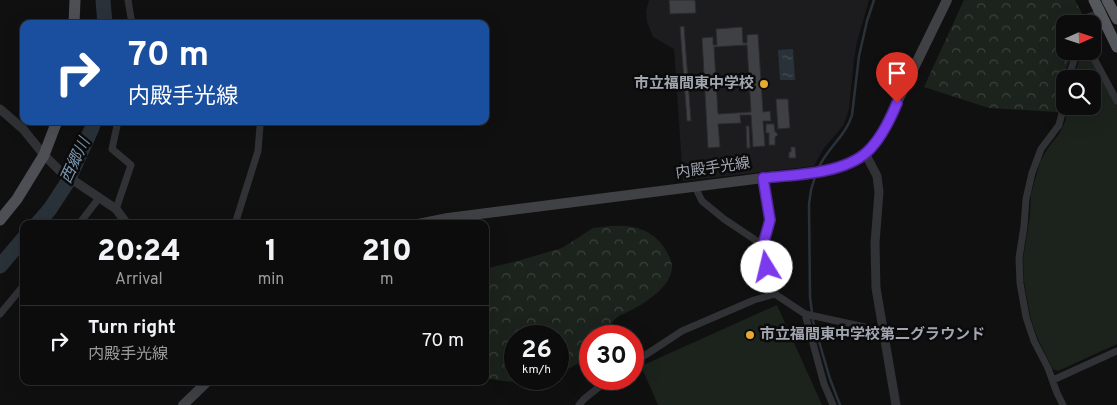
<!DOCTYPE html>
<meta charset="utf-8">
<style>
body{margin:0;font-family:Overpass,"Noto Sans JP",sans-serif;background:#1a1a1b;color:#f1f3f6;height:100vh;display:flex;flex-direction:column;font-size:19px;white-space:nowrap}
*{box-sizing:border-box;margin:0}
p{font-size:16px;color:#9a9b9d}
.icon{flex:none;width:28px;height:28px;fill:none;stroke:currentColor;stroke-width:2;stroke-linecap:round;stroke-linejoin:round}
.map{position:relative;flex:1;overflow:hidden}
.panel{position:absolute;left:20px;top:220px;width:469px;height:165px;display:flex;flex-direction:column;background:#0c0c0d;border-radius:10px;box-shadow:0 5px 20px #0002,0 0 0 1px #2c2c2e}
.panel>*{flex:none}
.hud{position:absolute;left:20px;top:20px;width:469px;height:105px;border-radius:10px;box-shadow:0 5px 20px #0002,0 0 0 1px #2c2c2e;background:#1a4fa0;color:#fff;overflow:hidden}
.needle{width:32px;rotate:87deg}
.tools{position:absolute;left:1056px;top:15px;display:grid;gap:10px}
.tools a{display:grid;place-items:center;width:45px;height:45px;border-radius:10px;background:#0c0c0d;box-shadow:0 5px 20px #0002,0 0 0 1px #2c2c2e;font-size:25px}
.speed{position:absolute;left:504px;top:325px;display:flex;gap:10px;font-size:25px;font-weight:700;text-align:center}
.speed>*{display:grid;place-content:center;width:65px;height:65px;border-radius:50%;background:#0c0c0d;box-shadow:0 5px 20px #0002,0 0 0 1px #2c2c2e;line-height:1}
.speed small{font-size:12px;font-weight:400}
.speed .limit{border:8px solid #d22;background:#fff;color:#111}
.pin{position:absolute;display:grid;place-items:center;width:42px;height:42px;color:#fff;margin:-51px -21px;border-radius:50% 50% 50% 0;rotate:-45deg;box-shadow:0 0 5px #0007}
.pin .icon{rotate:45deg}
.me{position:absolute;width:55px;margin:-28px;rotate:351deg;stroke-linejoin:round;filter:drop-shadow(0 0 4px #0008)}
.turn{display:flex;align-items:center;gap:18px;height:105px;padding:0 25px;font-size:22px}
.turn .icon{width:65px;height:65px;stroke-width:2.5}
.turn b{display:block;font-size:35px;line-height:42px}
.eta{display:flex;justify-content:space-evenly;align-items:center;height:85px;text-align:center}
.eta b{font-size:30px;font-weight:800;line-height:35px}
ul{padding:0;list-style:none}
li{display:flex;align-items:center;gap:15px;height:70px;padding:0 25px;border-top:1px solid #2c2c2e}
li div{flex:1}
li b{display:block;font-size:19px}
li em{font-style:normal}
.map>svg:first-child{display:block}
</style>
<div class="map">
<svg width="1117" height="405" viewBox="0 0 1117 405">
<defs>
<pattern id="forest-crowns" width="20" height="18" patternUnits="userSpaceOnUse" patternTransform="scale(1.25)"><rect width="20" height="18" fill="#1c231d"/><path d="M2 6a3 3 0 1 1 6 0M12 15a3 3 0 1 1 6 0" fill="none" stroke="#3a403b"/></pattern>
<pattern id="water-ripples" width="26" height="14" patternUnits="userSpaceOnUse" patternTransform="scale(1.25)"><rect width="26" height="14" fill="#2a3239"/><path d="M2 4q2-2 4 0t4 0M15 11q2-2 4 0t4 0" fill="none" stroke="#464d53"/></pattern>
</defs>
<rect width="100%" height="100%" fill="#101011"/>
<path fill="#1c1c1e" d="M649 0H869L857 42 854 59 849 109 846 118 843 126 824 148 814 166 683 181 674 49 653 37 647 22 646 11Z"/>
<path fill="url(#forest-crowns)" d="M964 0H1075L1085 19 1083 24H1065V51H1073L1062 79 1057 112 989 108 924 87Z
M612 226C632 225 651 229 663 246 667 252 672 260 672 267 672 285 648 301 635 308 628 312 619 315 614 320 610 324 607 331 604 336H590V356C584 361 578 363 572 367 567 369 563 373 558 375V336H515V379H550C529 384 505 382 485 378V269L521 260 562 248 593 228Z"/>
<path fill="#1c231d" d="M1082 51H1087L1117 106V344L1058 371 1053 369 1037 337 1030 316 1024 281 1023 259 1030 215 1031 194 1040 162 1048 148 1059 134 1065 122 1068 106H1092V79H1073Z
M777 305 822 405H658L641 366Z"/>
<path fill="url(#water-ripples)" d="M793 49 795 80H780L778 50Z"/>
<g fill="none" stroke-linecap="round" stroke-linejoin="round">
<path stroke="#2a3239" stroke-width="2.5" d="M818 169C826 149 846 136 852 115L859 56 867 21 874 0
M815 177 811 190 809 204 810 297 813 321 830 379 840 405"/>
<path stroke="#2a3239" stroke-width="15" d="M103 0 105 24
M37 224 50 209 67 183 92 128 94 121
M0 266 24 238"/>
</g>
<path fill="#3f4044" stroke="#2a2a2d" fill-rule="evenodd" d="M669 0H695L696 13 670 14Z
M684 26 691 121H687L680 27Z
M742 27 743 43H747V35L758 34 763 112 770 111 771 121H763L765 146 753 147 751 115H740L741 123 718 124 720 147 708 148 702 38 713 37V45H717L716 29ZM747 45 751 112 718 114 714 47Z
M776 99H788L790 128 778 129Z
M766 124H774L775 132H776L778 135 775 137V145H769V133H766Z
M746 126H749L750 148H747Z
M791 147H795L796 158H789V152H791Z"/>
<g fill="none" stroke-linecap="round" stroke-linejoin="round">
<path stroke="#2d2e31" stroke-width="7" stroke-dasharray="7 3.5" stroke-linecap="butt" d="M1089 17 1117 4"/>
<path stroke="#313236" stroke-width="7" d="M128 0 132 24
M1086 24 1089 17
M1090 51 1117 101
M1068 79 1077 51
M763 178 770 219 763 245 771 281 775 294 805 314 883 331
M695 187 702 201 724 219 763 245
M116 209 131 165 112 149 118 121
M79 224 99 198
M235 224 258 151 260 126
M0 314 24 285
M805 314 824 384 833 405
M632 363 647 354 682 331 754 300 775 294
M1053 380 1117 351
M579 405 584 399 609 379
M1063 405 1057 393 1048 368 1034 341 1026 317 1020 283 1019 258 1024 226 1026 199 1032 173 1041 149 1059 125 1063 109V94L1065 88"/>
<path stroke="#313236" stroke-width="9" d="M0 109 23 129 44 155 61 172 116 209 127 224
M865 153 877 176 879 192 875 243 876 288 896 405"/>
<path stroke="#3f4145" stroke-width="10" d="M418 224 448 218 763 178C795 174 840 175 866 153 873 147 878 139 883 131L947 0
M183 405 208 381"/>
<path stroke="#4d4f54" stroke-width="11" d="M74 24 75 0
M0 220 17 199 44 155 57 121"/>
<path stroke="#55585d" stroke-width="11" d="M1094 0 1117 47
M1107 0 1117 19"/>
</g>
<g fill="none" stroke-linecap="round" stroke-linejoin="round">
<g stroke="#51269a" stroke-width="12">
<path id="route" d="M767 267 763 245 770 220 763 178C794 175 843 174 867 152 881 139 890 120 897 103"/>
</g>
<use href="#route" stroke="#7c3aed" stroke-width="9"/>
</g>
<g fill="#e8a830" stroke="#0b0b0c" stroke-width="2">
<circle cx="764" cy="84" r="5"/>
<circle cx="750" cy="335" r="5"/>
</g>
<g text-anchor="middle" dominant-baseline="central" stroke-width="5" stroke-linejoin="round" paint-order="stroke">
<g font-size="15" font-weight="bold" fill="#a1a6b1" stroke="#0b0b0c" text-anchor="end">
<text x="754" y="84">市立福間東中学校</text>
<text x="760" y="335" text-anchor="start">市立福間東中学校第二グラウンド</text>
</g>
<g font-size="15" fill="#a1a6b1" stroke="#0b0b0c">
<text transform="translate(713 169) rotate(-8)">内殿手光線</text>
</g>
<g font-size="16" font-style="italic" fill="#7994ab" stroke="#0b0b0c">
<text transform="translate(76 161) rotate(-65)">西郷川</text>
</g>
</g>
</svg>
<div class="tools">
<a><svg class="needle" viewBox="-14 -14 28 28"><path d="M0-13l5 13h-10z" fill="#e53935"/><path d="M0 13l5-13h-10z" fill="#9a9b9d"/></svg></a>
<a><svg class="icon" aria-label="search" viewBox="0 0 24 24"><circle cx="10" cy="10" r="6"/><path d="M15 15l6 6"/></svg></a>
</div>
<div class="speed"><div>26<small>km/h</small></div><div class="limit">30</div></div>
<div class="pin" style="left:897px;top:103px;background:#d93025"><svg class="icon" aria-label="arrive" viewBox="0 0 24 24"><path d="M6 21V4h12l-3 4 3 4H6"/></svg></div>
<svg class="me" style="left:767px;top:267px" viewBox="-20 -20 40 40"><circle r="19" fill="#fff"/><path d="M0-13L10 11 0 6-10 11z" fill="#7c3aed"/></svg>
<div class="hud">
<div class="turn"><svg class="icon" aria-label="right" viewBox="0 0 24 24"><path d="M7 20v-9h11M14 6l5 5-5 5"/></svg><div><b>70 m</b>内殿手光線</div></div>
</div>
<section class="panel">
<div class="eta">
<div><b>20:24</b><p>Arrival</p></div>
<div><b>1</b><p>min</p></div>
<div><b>210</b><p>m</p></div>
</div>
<ul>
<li><svg class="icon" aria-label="right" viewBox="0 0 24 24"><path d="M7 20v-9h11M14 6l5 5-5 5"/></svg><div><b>Turn right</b><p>内殿手光線</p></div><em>70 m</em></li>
</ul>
</section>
</div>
